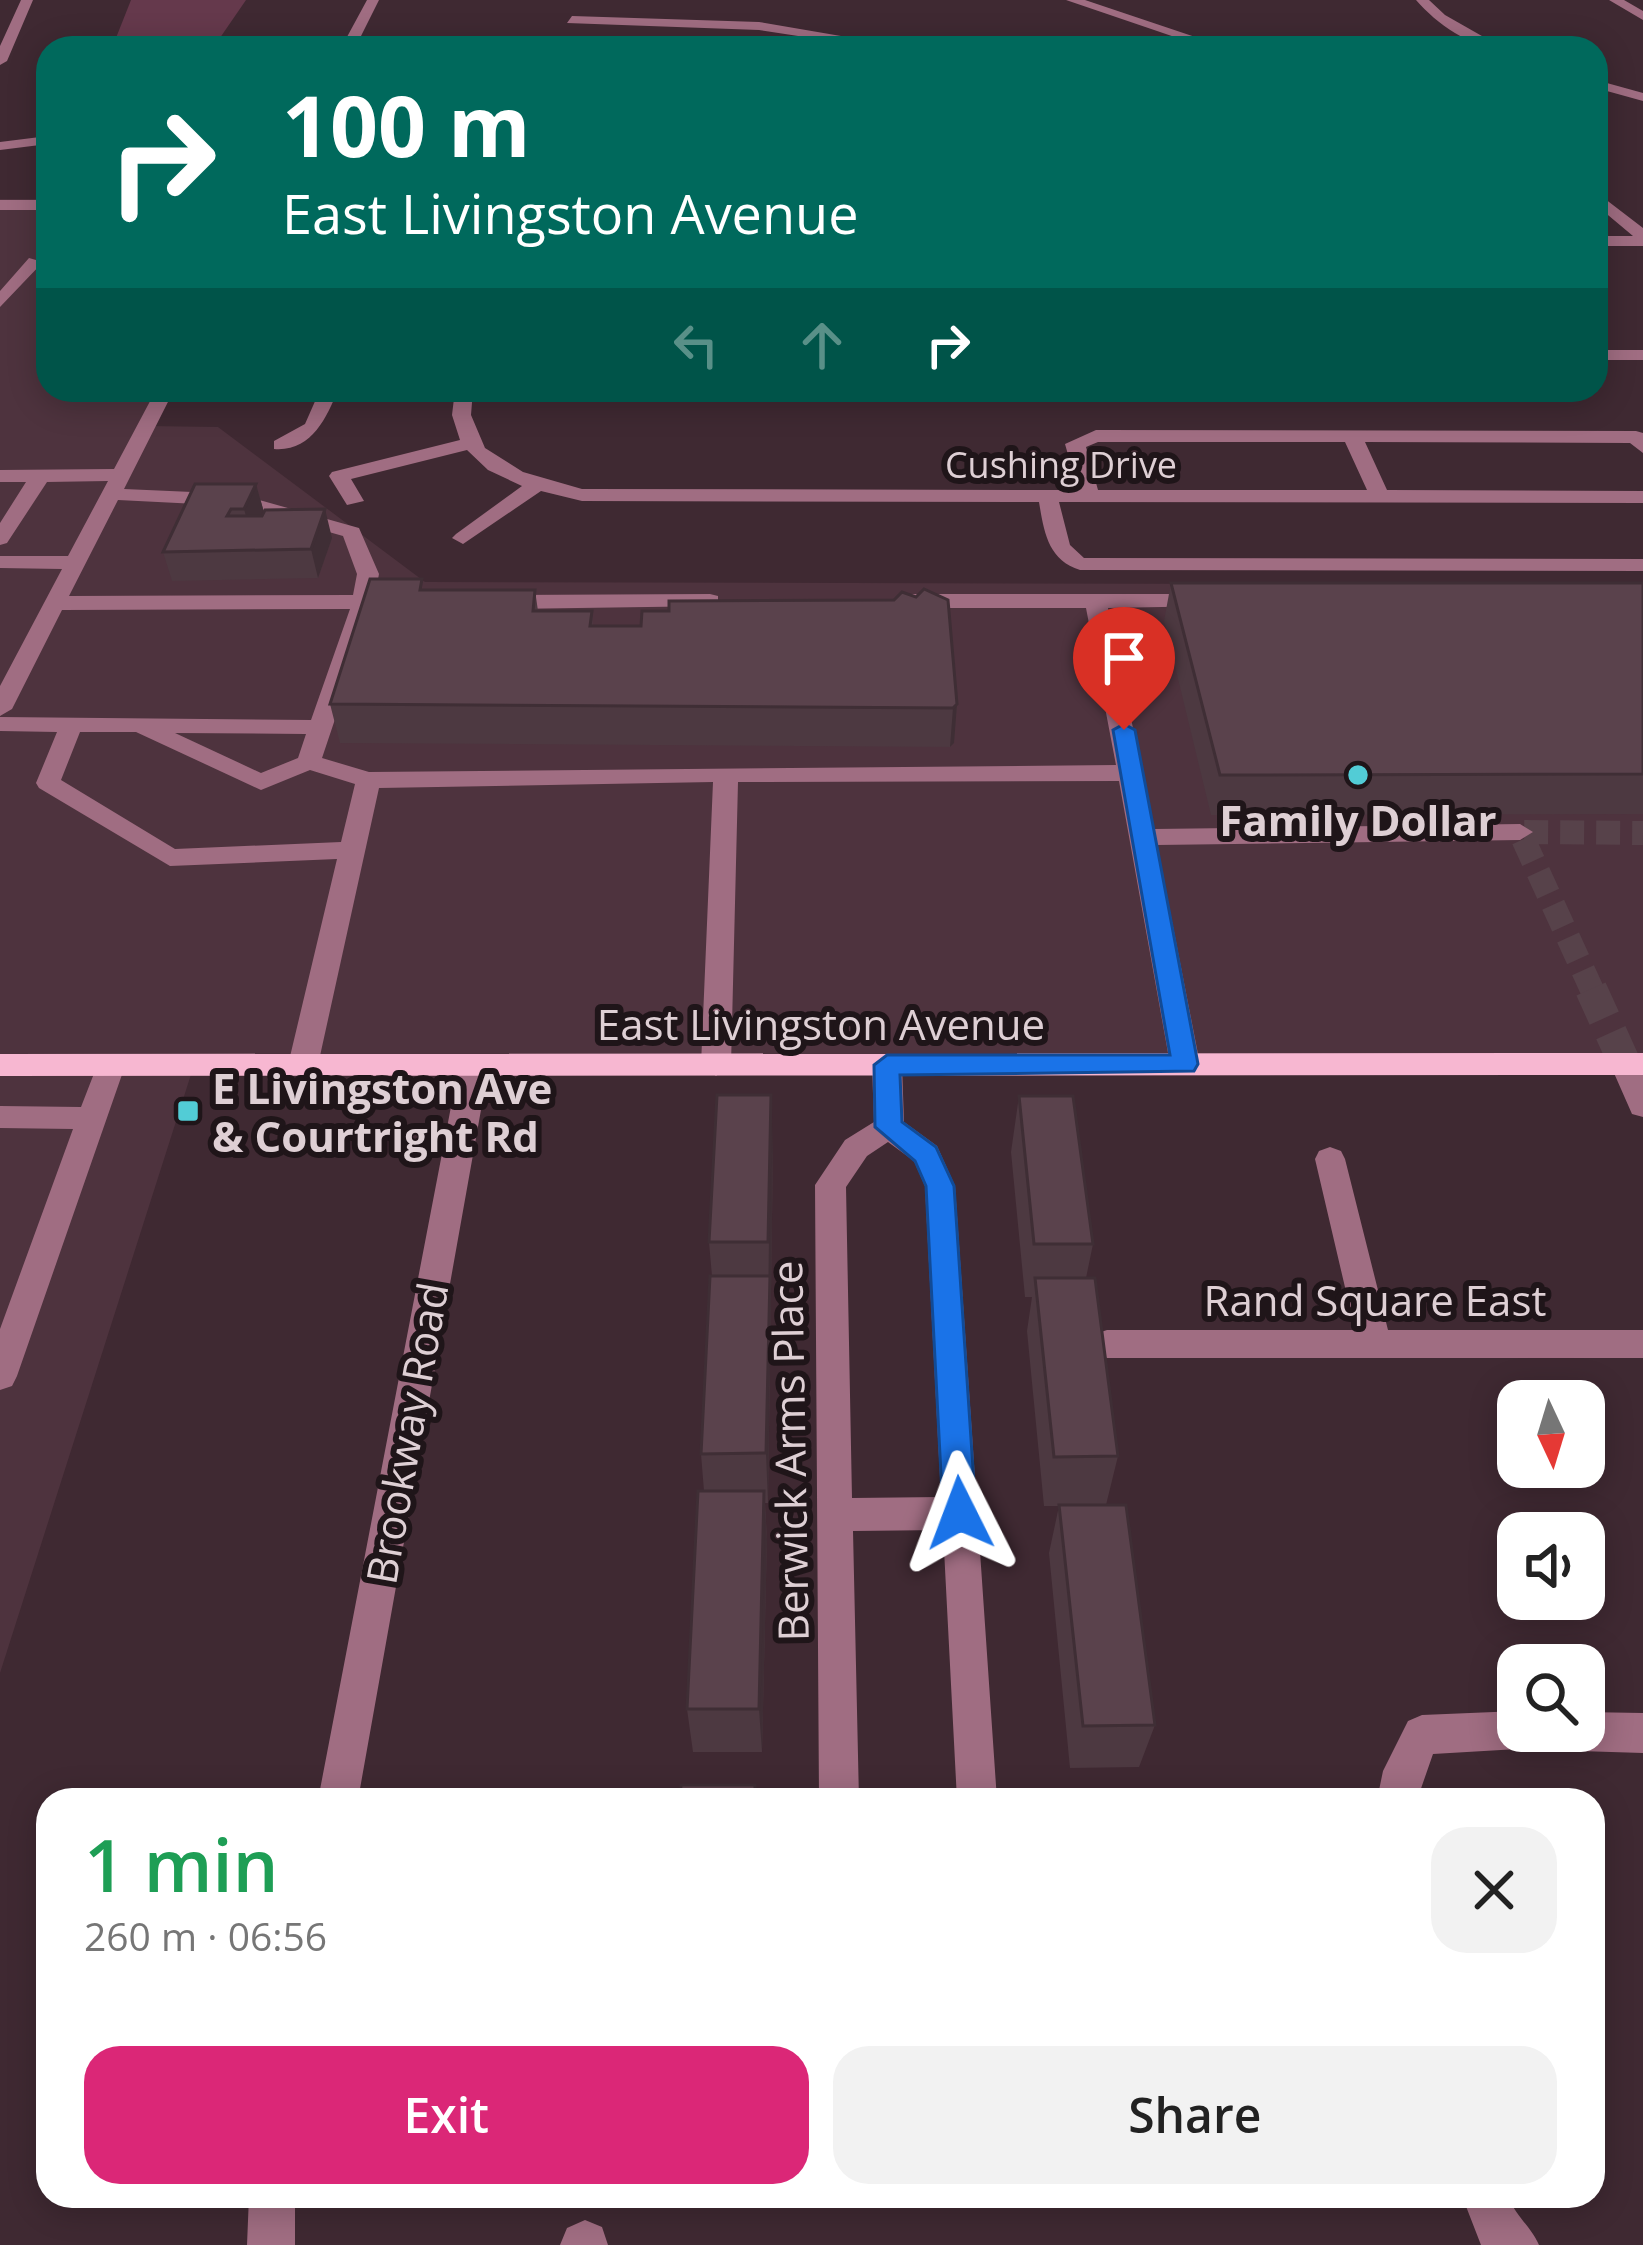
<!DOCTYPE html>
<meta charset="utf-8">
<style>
body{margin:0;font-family:"Open Sans",sans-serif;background:#f2f2f2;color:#222;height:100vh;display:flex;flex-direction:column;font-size:45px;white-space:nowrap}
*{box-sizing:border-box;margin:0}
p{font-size:39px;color:#767676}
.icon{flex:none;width:66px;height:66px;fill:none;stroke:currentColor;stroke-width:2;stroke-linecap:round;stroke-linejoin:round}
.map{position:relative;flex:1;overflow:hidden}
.sheet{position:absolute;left:36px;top:1788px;width:1569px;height:420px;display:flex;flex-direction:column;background:#fff;border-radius:36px;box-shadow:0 6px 30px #0003}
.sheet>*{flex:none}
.guide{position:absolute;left:36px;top:36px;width:1572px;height:366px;border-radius:36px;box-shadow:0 6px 30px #0003;background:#00695c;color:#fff;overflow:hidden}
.needle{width:78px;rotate:176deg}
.tools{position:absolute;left:1497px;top:1380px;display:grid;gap:24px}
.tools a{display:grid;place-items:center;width:108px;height:108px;border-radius:24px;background:#fff;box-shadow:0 6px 30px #0003;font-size:60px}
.pin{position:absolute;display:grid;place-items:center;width:102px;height:102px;color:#fff;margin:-123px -51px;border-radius:50% 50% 50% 0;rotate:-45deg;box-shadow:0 0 12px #0007}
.pin .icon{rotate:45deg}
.me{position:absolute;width:132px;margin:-66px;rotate:357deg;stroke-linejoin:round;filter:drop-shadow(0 0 9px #0008)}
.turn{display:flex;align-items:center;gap:42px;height:252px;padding:0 48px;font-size:54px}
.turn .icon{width:156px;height:156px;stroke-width:2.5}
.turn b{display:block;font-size:84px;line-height:102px}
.lanes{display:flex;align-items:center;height:114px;padding:0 48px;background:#0003;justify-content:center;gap:60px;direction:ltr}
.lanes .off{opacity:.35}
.round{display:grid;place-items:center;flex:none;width:126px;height:126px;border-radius:36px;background:#f2f2f2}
.headline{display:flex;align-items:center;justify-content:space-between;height:204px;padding:0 48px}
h1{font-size:72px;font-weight:600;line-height:90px;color:#1e9e55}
.action{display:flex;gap:24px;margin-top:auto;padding:24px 48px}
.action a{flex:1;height:138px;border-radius:36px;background:#db2777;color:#fff;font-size:48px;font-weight:600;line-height:138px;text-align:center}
.action a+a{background:#f2f2f2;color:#222}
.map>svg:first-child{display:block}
</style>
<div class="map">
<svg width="1643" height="2245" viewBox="0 0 1643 2245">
<rect width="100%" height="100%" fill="#3f2932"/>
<path fill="#4e333e" d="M0 199H48V390H166L148 426 218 427 425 582 1643 585V1065H194L0 1673Z"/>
<path fill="#65394c" d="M131 0H246L213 48H112Z"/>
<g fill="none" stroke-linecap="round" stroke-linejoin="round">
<path stroke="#57424a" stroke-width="24" stroke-dasharray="24 12" stroke-linecap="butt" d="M1593 992 1520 832 1643 833"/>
<path stroke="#57424a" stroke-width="32" stroke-dasharray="32 16" stroke-linecap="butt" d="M1591 989 1625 1064"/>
<path fill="#a06d82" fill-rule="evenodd" d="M21 0H33L7 61 0 65V46Z
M367 0H379L355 48H341Z
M1066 0H1085L1228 48H1207Z
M1416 0H1429L1445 15 1503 48C1470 48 1437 24 1416 0Z
M1609 0H1624L1643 11V20Z
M572 16 759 22 911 48H877L759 30 567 23Z
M1596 80 1643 93V101L1596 88Z
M48 136V144L0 150V142Z
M1596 192 1643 228V246H1596V236H1633L1596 205Z
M0 200H48V210H0Z
M29 258 43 262 0 307V291Z
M1596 350H1643V360H1596Z
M156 390H174L124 489 238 494 359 528 379 574 375 595H404L415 602 404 609H372L322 758 369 772 1116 765 1086 608H908L897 601 908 594H1208L1219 601 1216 606 1108 608 1154 829 1520 824 1533 832 1520 840 1157 845 1200 1064 1185 1075 1170 1064 1119 781 738 782 731 1065 716 1076 701 1065 713 782 379 788 318 1065 303 1076 293 1073 288 1065 337 859 170 866 39 788 36 783 57 732 0 731V717L311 720 350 609 62 610 12 709 0 716V686L62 569 0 568V556H68L108 481 47 482 7 543 0 545V523L26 482H0V470L114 469ZM118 500 237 506 343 536 357 574 353 595 69 596ZM80 732H136L261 790 310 770 355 784 341 842 175 849 61 780ZM175 733 306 734 298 758 261 773Z
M320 390H338C326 419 311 452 274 449V441L305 424Z
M455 390H473L471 415 485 448 523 472 582 489 1078 490 1065 444 1096 430 1636 431 1643 433V453L1630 443 1365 442 1387 490 1643 491V503L1059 502 1070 545 1084 558 1643 559V571L1080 570C1048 560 1044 532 1039 502L582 501 541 491 463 544 452 538 456 534 522 486 488 470 467 450 351 479 364 501 347 505 329 476 332 472 460 440 452 415ZM1098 442H1345L1367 490H1098L1086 447Z
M710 594 718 596V606L500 609 489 602 500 595Z
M1625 1053 1635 1056 1643 1072V1117L1632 1114 1610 1064Z
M474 1054 489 1065 358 1800H318L459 1065Z
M887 1054 902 1065 904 1122 937 1146 955 1186 997 1800H957L943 1530 853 1531 859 1800H819L815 1185 845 1140 874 1122 872 1065ZM888 1142 914 1161 925 1186 941 1497 852 1498 846 1187 867 1156Z
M110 1055 125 1066 17 1376 12 1386 0 1390V1329L73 1129 0 1128V1106L81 1107 100 1058Z
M1330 1147 1341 1151 1345 1159 1388 1330H1643V1358H1107L1095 1354 1090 1344 1095 1334 1107 1330H1355L1315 1159 1319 1151Z
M1518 1711V1731H1584V1712L1643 1713V1753L1547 1750 1532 1743 1518 1749 1433 1754 1417 1800H1377L1383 1771 1408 1721 1422 1715Z
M249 2196H295V2245H247Z
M1462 2196H1508C1516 2217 1530 2225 1539 2245H1481Z
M585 2220 602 2227 608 2245H560L567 2228Z"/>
<path fill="#f7b7d1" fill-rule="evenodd" d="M1643 1053V1075L0 1076V1054Z"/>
</g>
<path fill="#4d3941" d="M256 484 264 512 332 538 318 578 172 581 163 552Z
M1171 583H1643V814L1211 815 1164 621Z
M424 590H535L538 611H592L593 626 957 704 954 743 950 747 340 743 330 704Z
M1019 1096 1093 1244 1086 1278 1118 1456 1106 1505 1155 1725 1139 1767 1070 1768 1049 1553 1059 1506H1044L1027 1331 1032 1297H1025L1011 1152Z
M773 1150 768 1503H765L767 1539 762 1752H693L687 1709 704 1491 701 1454 712 1276 709 1242Z"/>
<path fill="#3f2e35" d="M256 484 264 513 252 538 244 509Z
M325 509 332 538 318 578 311 549Z
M957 704 954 743 950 747 953 708Z
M771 1095 773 1150 768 1503 766 1453Z
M764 1491 767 1539 762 1752 759 1709Z"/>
<path fill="#5a424c" stroke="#3f2e35" stroke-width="3" d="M195 484H256L244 509H231L227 516H262L265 510 325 509 311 549 163 552Z
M370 579H422L420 590H535L533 611H592L590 626H641L642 611H669V601L894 600 902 592 916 597 924 589 948 600 957 704 953 708 330 704Z
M1171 583H1643V774L1220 775Z
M717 1095H771L768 1242H709Z
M1019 1096H1073L1093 1244H1034Z
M710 1276H770L766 1453 701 1454Z
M1035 1278H1095L1118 1456 1054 1457Z
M698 1491H764L759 1709H687Z
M1059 1505H1126L1155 1725 1083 1726Z
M681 1785H755V1800H680Z"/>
<path fill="#1a73e8" stroke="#114b97" stroke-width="3" d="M1124 724 1135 730 1198 1064 1194 1071 900 1075 902 1122 936 1147 954 1186 976 1513 971 1524 960 1528 948 1524 943 1513 926 1186 915 1161 875 1127 874 1065 887 1055H1170L1113 730Z"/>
<g fill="#52ccd6" stroke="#1f1519" stroke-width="4.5">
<circle cx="1358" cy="775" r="12"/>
<rect x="176" y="1099" width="24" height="24" rx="6"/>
</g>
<g text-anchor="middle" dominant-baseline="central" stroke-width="12" stroke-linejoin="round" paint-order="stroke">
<g font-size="36" fill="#decfd4" stroke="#1f1519">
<text x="1061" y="464">Cushing Drive</text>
</g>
<g font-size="42" font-weight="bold" fill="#decfd4" stroke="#1f1519">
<text x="1358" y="819">Family Dollar</text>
<text x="212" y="1087" text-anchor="start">E Livingston Ave<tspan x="212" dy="48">&amp; Courtright Rd</tspan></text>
</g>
<g font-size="42" fill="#decfd4" stroke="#1f1519">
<text x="821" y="1023">East Livingston Avenue</text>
<text x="1375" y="1299">Rand Square East</text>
<text transform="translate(406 1433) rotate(-80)">Brookway Road</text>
<text transform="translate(789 1451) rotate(-91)">Berwick Arms Place</text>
</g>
</g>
</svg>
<div class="tools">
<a><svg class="needle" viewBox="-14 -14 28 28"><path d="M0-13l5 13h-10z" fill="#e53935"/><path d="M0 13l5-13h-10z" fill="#767676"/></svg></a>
<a><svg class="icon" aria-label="sound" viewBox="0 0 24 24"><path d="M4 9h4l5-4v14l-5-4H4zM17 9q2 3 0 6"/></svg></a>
<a><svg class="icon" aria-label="search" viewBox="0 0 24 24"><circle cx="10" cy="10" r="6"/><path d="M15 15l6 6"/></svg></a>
</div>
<div class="pin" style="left:1124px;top:730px;background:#d93025"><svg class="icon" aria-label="arrive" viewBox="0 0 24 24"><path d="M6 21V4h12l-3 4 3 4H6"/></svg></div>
<svg class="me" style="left:960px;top:1513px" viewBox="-20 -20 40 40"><path d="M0-17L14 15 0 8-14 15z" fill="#1a73e8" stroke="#fff" stroke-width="4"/></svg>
<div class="guide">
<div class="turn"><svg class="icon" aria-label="right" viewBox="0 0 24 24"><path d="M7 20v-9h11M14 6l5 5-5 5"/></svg><div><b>100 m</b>East Livingston Avenue</div></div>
<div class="lanes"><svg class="icon off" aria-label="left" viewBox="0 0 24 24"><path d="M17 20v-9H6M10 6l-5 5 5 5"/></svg><svg class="icon off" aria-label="ahead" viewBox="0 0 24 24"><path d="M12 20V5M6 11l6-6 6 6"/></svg><svg class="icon" aria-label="right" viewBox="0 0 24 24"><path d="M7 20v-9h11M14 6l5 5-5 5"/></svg></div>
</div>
<section class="sheet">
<div class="headline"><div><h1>1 min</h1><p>260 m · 06:56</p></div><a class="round"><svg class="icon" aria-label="close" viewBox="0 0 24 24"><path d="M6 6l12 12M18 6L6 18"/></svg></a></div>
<div class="action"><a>Exit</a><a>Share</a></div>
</section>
</div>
